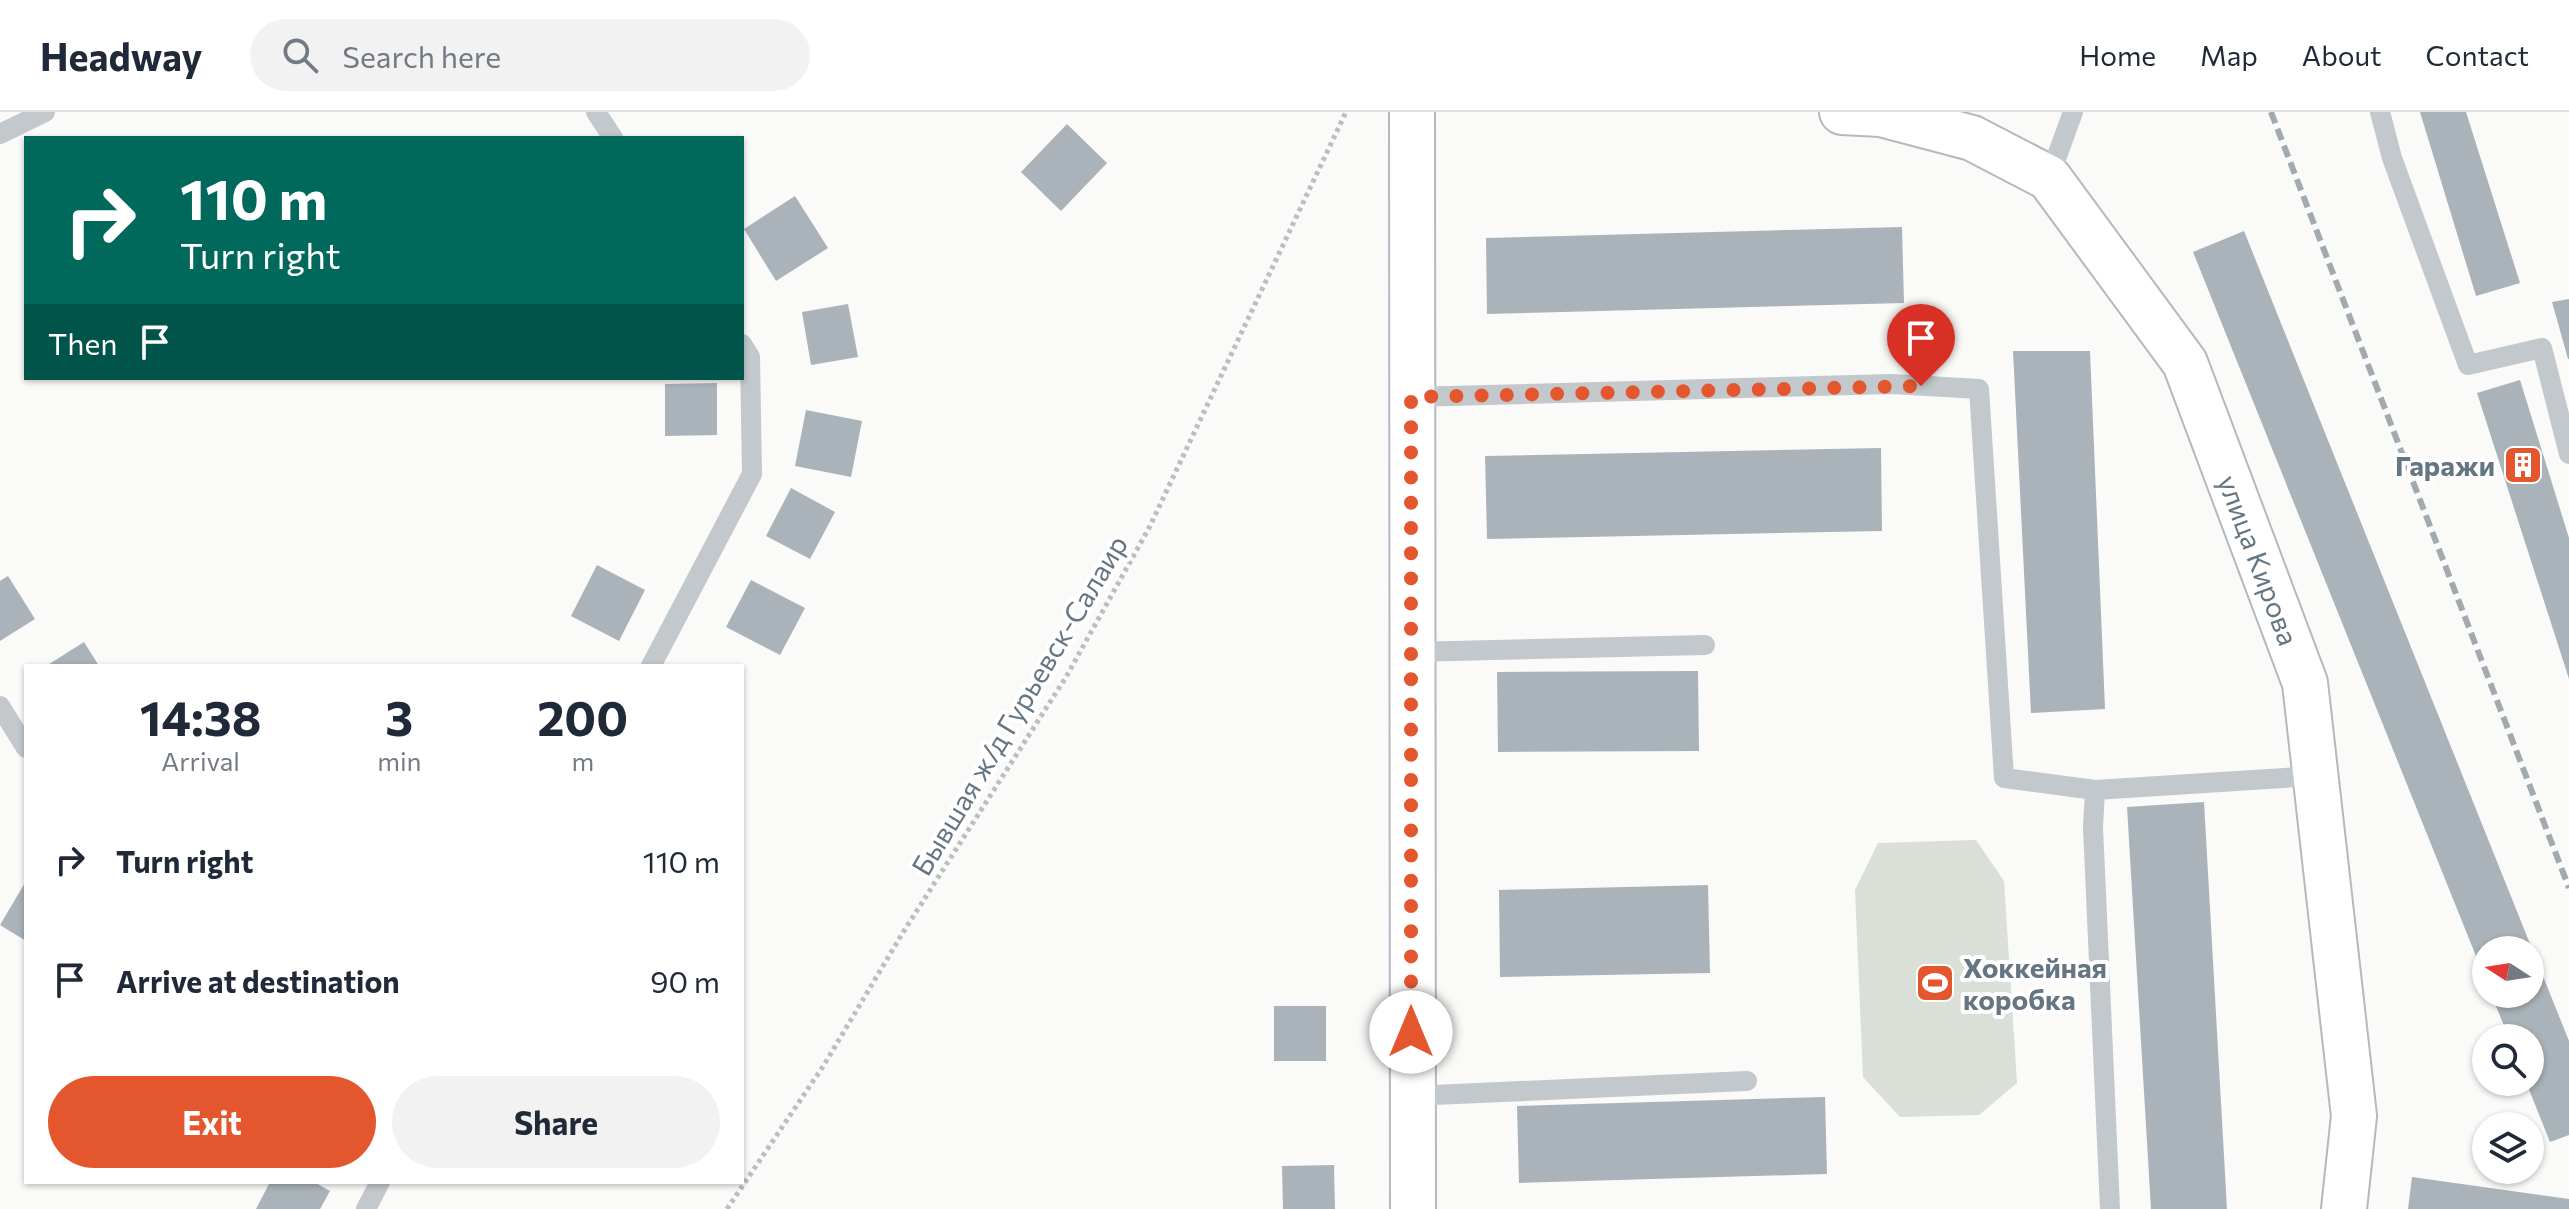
<!DOCTYPE html>
<meta charset="utf-8">
<style>
body{margin:0;font-family:Commissioner,sans-serif;background:#f2f2f3;color:#1f2937;height:100vh;display:flex;flex-direction:column;font-size:30px;white-space:nowrap}
*{box-sizing:border-box;margin:0}
p{font-size:26px;color:#747a83}
.icon{flex:none;width:44px;height:44px;fill:none;stroke:currentColor;stroke-width:2;stroke-linecap:round;stroke-linejoin:round}
.map{position:relative;flex:1;overflow:hidden}
.drawer{position:absolute;left:24px;top:552px;width:720px;height:520px;display:flex;flex-direction:column;background:#fff;border-radius:0px;box-shadow:0 2px 6px #0004}
.drawer>*{flex:none}
.top-card{position:absolute;left:24px;top:24px;width:720px;height:244px;border-radius:0px;box-shadow:0 2px 6px #0004;background:#00695c;color:#fff;overflow:hidden}
.needle{width:52px;rotate:282deg}
.fabs{position:absolute;left:2472px;top:824px;display:grid;gap:16px}
.fabs a{display:grid;place-items:center;width:72px;height:72px;border-radius:50%;background:#fff;box-shadow:0 2px 6px #0004;font-size:40px}
.pin{position:absolute;display:grid;place-items:center;width:68px;height:68px;color:#fff;margin:-82px -34px;border-radius:50% 50% 50% 0;rotate:-45deg;box-shadow:0 0 8px #0007}
.pin .icon{rotate:45deg}
.me{position:absolute;width:88px;margin:-44px;rotate:0deg;stroke-linejoin:round;filter:drop-shadow(0 0 6px #0008)}
.turn{display:flex;align-items:center;gap:28px;height:168px;padding:0 24px;font-size:36px}
.turn .icon{width:104px;height:104px;stroke-width:2.5}
.turn b{display:block;font-size:56px;line-height:68px}
.then{display:flex;align-items:center;height:76px;padding:0 24px;background:#0003;gap:16px;font-size:30px}
.eta{display:flex;justify-content:space-evenly;align-items:center;height:136px;text-align:center}
.eta b{font-size:48px;font-weight:700;line-height:56px}
.primary-button{display:flex;gap:16px;margin-top:auto;padding:16px 24px}
.primary-button a{flex:1;height:92px;border-radius:48px;background:#e4572e;color:#fff;font-size:32px;font-weight:700;line-height:92px;text-align:center}
.primary-button a+a{background:#f2f2f3;color:#1f2937}
ul{padding:0;list-style:none}
li{display:flex;align-items:center;gap:24px;height:120px;padding:0 24px}
li div{flex:1}
li b{display:block;font-size:30px}
li em{font-style:normal}
header{display:flex;align-items:center;gap:48px;box-sizing:border-box;height:112px;padding:0 40px;background:#fff;border-bottom:2px solid #e0e1e3}
header strong{font-size:38px}
nav{display:flex;gap:44px;margin-inline-start:auto;font-size:28px}
.search{width:560px;height:72px;background:#f2f2f3;display:flex;align-items:center;gap:20px;box-sizing:border-box;padding:0 28px;border-radius:44px;color:#747a83;font-size:30px}
.map>svg:first-child{display:block}
</style>
<header>
<strong>Headway</strong>
<div class="search"><svg class="icon" aria-label="search" viewBox="0 0 24 24"><circle cx="10" cy="10" r="6"/><path d="M15 15l6 6"/></svg>Search here</div>
<nav><a>Home</a><a>Map</a><a>About</a><a>Contact</a></nav>
</header>
<div class="map">
<svg width="2569" height="1097" viewBox="0 0 2569 1097">
<rect width="100%" height="100%" fill="#fafaf8"/>
<path fill="#dadfd7" d="M1976 728 2004 769 2017 971 1979 1003 1900 1005 1863 965 1855 778 1878 731Z"/>
<path fill="#aab3b9" d="M2420 0H2466L2520 171 2476 184Z
M1067 12 1107 51 1061 99 1021 60Z
M795 84 828 136 776 169 744 117Z
M1902 115 1904 191 1487 202 1486 126Z
M2244 119 2569 929V1023L2550 1030 2526 970H2530V926H2509L2491 882H2530V838H2486V869L2193 140Z
M2569 187V247H2568L2552 190Z
M848 192 858 245 811 253 802 200Z
M2013 239H2090L2105 597 2031 601Z
M2520 268 2569 426V567L2477 281Z
M717 271V323L665 324V272Z
M806 298 862 309 851 365 795 354Z
M1881 336 1882 419 1487 427 1485 344Z
M791 376 835 400 810 447 766 424Z
M597 453 645 478 619 529 571 504Z
M8 464 35 507 0 529V469Z
M751 468 805 496 780 543 726 515Z
M84 530 99 554H46Z
M1698 559 1699 639 1498 640 1497 560Z
M2204 690 2227 1097H2151L2127 695Z
M26 769V829L0 813Z
M1708 773 1710 861 1500 865 1499 778Z
M1274 894H1326V949H1274Z
M1825 985 1827 1062 1519 1071 1517 994Z
M1334 1053 1335 1097H1283L1282 1054Z
M2412 1065 2569 1087V1097H2408Z
M270 1070H314L330 1079 320 1097H256Z"/>
<g fill="none" stroke-linecap="round" stroke-linejoin="round">
<g stroke="#b3babf" stroke-width="48">
<g id="secondary">
<path d="M1412 0 1413 1097"/>
<path id="s1" d="M1842 0 1881 2 1972 26 2049 66 2185 251 2305 571 2354 1004 2344 1097"/>
</g>
</g>
<path stroke="#bbbfc2" stroke-width="5" stroke-dasharray="4 4" stroke-linecap="butt" d="M727 1097 824 953 902 822 1066 565 1149 416 1346 0"/>
<path stroke="#c3c8cc" stroke-width="20" d="M596 0 613 26
M2380 0 2392 46 2468 253 2542 236 2569 342
M0 22 45 0
M2049 66 2073 0
M1411 285 1892 272 1979 277 2004 666 2095 678 2315 664
M1411 540 1705 533
M651 554 752 362 750 245 742 232
M0 594 26 636
M2095 678 2093 715 2110 1097
M1411 984 1747 969
M366 1097 380 1070"/>
<use href="#secondary" stroke="#fff" stroke-width="44"/>
<path stroke="#a2aab0" stroke-width="6" stroke-dasharray="12 6" stroke-linecap="butt" d="M2271 0 2569 776"/>
</g>
<g fill="none" stroke-linecap="round" stroke-linejoin="round">
<path stroke="#e4572e" stroke-width="14" stroke-dasharray="0 25.2" d="M1411 920V285L1921 274"/>
</g>
<defs>
<g id="building-square" transform="scale(2)"><rect x="-9" y="-9" width="18" height="18" rx="4" fill="#e4572e" stroke="#fff"/><path d="M-4-6H4V6H1V3H-1V6H-4ZM-2.5-4.3h1.7v1.8h-1.7ZM.8-4.3h1.7v1.8H.8ZM-2.5-1h1.7V.8h-1.7ZM.8-1h1.7V.8H.8Z" fill="#fff"/></g>
<g id="stadium-square" transform="scale(2)"><rect x="-9" y="-9" width="18" height="18" rx="4" fill="#e4572e" stroke="#fff"/><path d="M0-5a6.5 5 0 1 0 0 10a6.5 5 0 1 0 0-10ZM-3.5-1.8h7v3.6h-7Z" fill="#fff"/></g>
</defs>
<g fill-rule="evenodd">
<use href="#building-square" x="2523" y="353"/>
<use href="#stadium-square" x="1935" y="871"/>
</g>
<g text-anchor="middle" dominant-baseline="central" stroke-width="8" stroke-linejoin="round" paint-order="stroke">
<g font-size="28" font-weight="bold" fill="#657683" stroke="#fff" text-anchor="end">
<text x="2495" y="353">Гаражи</text>
<text x="1963" y="855" text-anchor="start">Хоккейная<tspan x="1963" dy="32">коробка</tspan></text>
</g>
<g font-size="28" fill="#657683" stroke="#fff">
<text stroke="none"><textPath href="#s1" startOffset="660">улица Кирова</textPath></text>
<text transform="translate(1019 593) rotate(-59)">Бывшая ж/д Гурьевск-Салаир</text>
</g>
</g>
</svg>
<div class="fabs">
<a><svg class="needle" viewBox="-14 -14 28 28"><path d="M0-13l5 13h-10z" fill="#e53935"/><path d="M0 13l5-13h-10z" fill="#747a83"/></svg></a>
<a><svg class="icon" aria-label="search" viewBox="0 0 24 24"><circle cx="10" cy="10" r="6"/><path d="M15 15l6 6"/></svg></a>
<a><svg class="icon" aria-label="layers" viewBox="0 0 24 24"><path d="M12 4l9 5-9 5-9-5zM3 14l9 5 9-5"/></svg></a>
</div>
<div class="pin" style="left:1921px;top:274px;background:#d93025"><svg class="icon" aria-label="arrive" viewBox="0 0 24 24"><path d="M6 21V4h12l-3 4 3 4H6"/></svg></div>
<svg class="me" style="left:1411px;top:920px" viewBox="-20 -20 40 40"><circle r="19" fill="#fff"/><path d="M0-13L10 11 0 6-10 11z" fill="#e4572e"/></svg>
<div class="top-card">
<div class="turn"><svg class="icon" aria-label="right" viewBox="0 0 24 24"><path d="M7 20v-9h11M14 6l5 5-5 5"/></svg><div><b>110 m</b>Turn right</div></div>
<div class="then">Then<svg class="icon" aria-label="arrive" viewBox="0 0 24 24"><path d="M6 21V4h12l-3 4 3 4H6"/></svg></div>
</div>
<section class="drawer">
<div class="eta">
<div><b>14:38</b><p>Arrival</p></div>
<div><b>3</b><p>min</p></div>
<div><b>200</b><p>m</p></div>
</div>
<ul>
<li><svg class="icon" aria-label="right" viewBox="0 0 24 24"><path d="M7 20v-9h11M14 6l5 5-5 5"/></svg><div><b>Turn right</b></div><em>110 m</em></li>
<li><svg class="icon" aria-label="arrive" viewBox="0 0 24 24"><path d="M6 21V4h12l-3 4 3 4H6"/></svg><div><b>Arrive at destination</b></div><em>90 m</em></li>
</ul>
<div class="primary-button"><a>Exit</a><a>Share</a></div>
</section>
</div>
